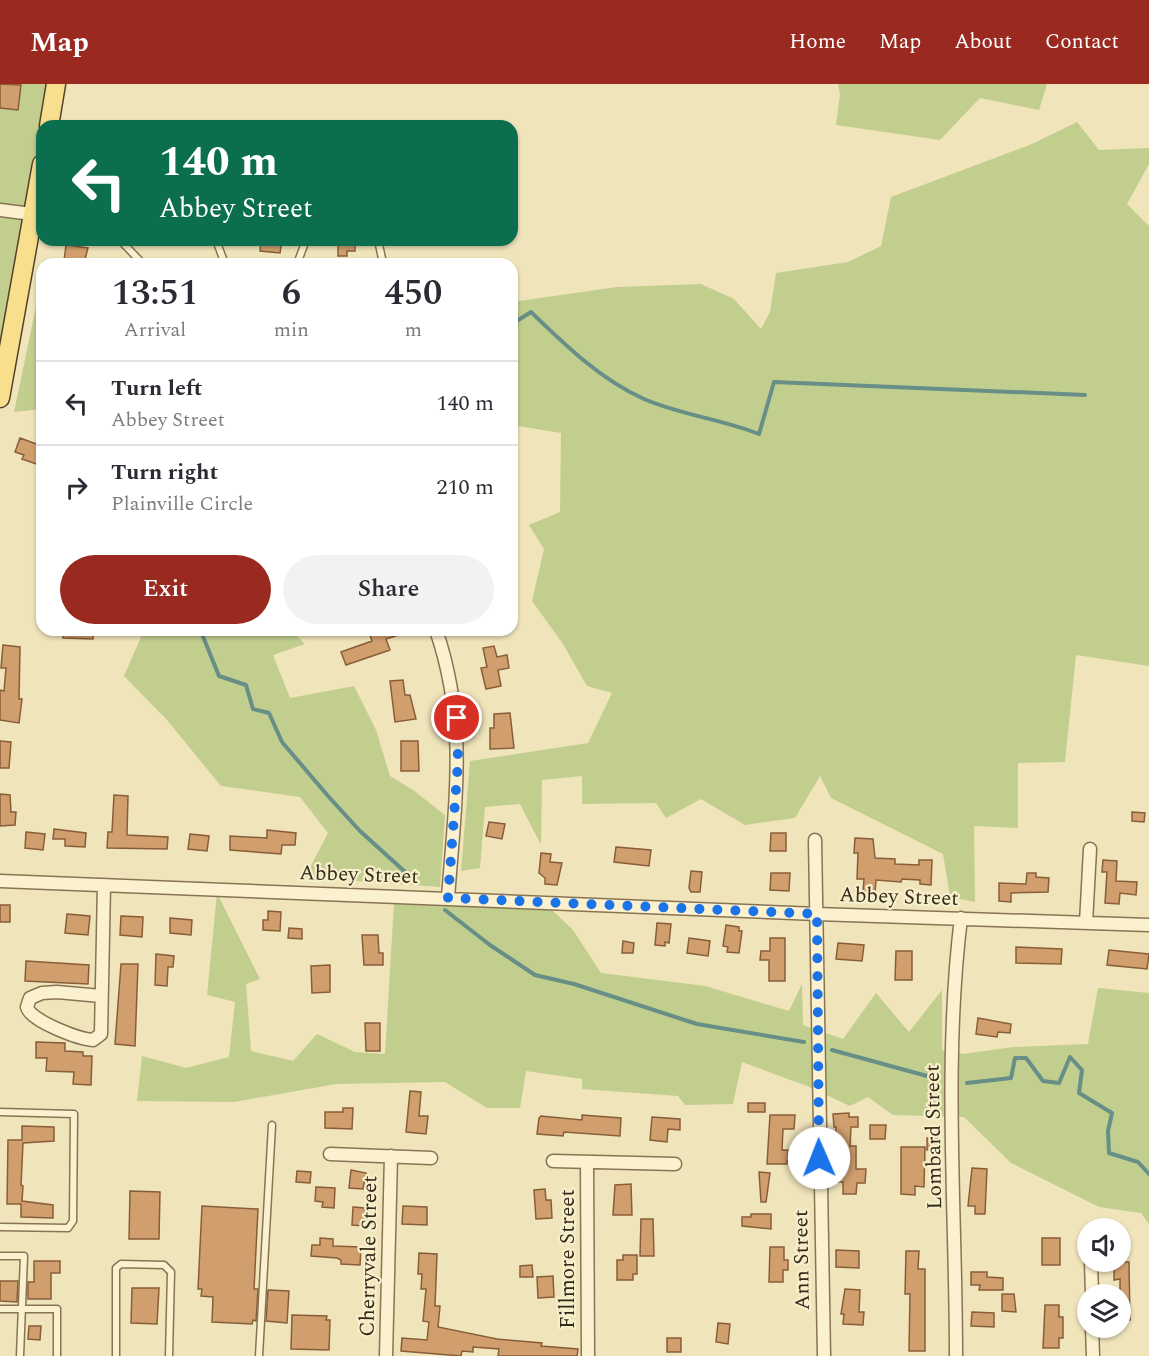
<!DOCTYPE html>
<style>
body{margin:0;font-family:Spectral,serif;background:#f2f2f3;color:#2b2b33;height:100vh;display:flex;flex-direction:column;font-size:22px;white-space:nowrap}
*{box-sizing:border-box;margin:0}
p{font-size:20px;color:#7c7c81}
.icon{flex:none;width:33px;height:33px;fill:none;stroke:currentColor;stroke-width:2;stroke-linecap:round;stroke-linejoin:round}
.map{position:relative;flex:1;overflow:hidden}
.details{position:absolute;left:36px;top:174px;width:482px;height:378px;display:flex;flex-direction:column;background:#fff;border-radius:18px;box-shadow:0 2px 4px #0004}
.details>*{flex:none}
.hud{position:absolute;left:36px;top:36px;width:482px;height:126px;border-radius:18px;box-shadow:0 2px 4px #0004;background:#0b6e4f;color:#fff;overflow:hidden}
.controls{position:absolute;left:1077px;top:1134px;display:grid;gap:12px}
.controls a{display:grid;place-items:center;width:54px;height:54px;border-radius:50%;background:#fff;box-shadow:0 2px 4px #0004;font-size:30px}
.pin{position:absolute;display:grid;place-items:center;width:51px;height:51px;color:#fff;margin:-26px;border:3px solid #fff;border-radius:50%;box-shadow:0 2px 6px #0007}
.me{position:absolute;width:66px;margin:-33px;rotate:359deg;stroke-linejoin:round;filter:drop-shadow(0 0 4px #0008)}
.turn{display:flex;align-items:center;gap:21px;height:126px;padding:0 24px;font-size:27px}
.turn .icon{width:78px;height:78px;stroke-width:2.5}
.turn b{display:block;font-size:42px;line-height:51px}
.eta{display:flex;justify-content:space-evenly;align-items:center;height:102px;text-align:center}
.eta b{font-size:36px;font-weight:600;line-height:42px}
.button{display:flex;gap:12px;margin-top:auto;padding:12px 24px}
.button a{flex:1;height:69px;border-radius:36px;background:#9a2920;color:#fff;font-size:24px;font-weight:600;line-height:69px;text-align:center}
.button a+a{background:#f2f2f3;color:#2b2b33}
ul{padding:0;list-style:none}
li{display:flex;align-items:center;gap:18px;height:84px;padding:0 24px;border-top:2px solid #e1e1e2}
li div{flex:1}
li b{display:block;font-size:22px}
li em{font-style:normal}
header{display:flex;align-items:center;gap:36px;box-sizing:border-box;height:84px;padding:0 30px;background:#9a2920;color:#fff}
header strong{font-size:28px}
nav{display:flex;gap:33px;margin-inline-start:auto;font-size:21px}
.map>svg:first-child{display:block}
</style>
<header>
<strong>Map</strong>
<nav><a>Home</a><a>Map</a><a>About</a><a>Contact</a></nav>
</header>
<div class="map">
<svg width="1149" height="1272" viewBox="0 0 1149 1272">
<rect width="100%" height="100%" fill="#f0e4bb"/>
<path fill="#c2ce8e" d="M0 0H53L42 42 39 74 0 270Z
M838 0H1047L1039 26 980 14 940 56 836 41 840 11Z
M1077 38 1099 66 1149 64V80L1127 120 1149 142V582L1076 571 1065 678 1018 679V744L974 742 975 818 950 813 943 770 831 714 820 692 795 734 745 741 701 715 666 734 656 719 582 720V692L542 696 541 761 520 720 485 723 480 784 461 787 470 677 588 659 612 609 587 602 563 560 532 517 544 465 529 441 560 428 561 349 512 341V218L617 203 701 200 734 215 761 245 770 228 776 189 848 178 881 162 891 113 1032 60Z
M42 194V325L14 328Z
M144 546 292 547 305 560 273 571 290 614 354 602 376 646 390 692 413 706 445 731 440 803 305 793 328 749 300 713 221 702 167 636 124 592Z
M217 809 260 895 246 900 251 967 293 977 317 950 355 968 385 970 394 819 552 826 573 846 601 889 705 902 789 927 802 900 803 941 843 955 876 909 909 948 942 906V966L963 970 1013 963 1088 960 1098 904 1149 909V1140L1141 1129 1099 1123 1011 1079 964 1033 893 1031 868 1013 850 1022 807 1002 742 978 733 1020 685 1021 678 1012 582 1005V995L526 987 520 1024H487L445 998 336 1000 234 1018 137 1017 142 972 186 984 229 973 235 918 207 911Z"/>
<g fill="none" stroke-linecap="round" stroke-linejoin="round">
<path stroke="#678e87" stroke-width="4" d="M39 232 42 233
M512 240 531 228C565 261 600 295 644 315 681 331 721 335 759 350L774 298 1085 311
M198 546 202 550 219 592 246 601 253 625 269 629 282 658 328 712 360 747 414 796
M445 826 490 861 535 891 574 900 697 940 804 958
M832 966 938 995
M967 999 1011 994 1015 974H1026L1043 997 1059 999 1070 973 1082 986 1079 1009 1112 1029 1108 1047 1109 1069 1138 1078 1149 1090"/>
</g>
<path fill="#d19f6e" stroke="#885e38" stroke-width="1.5" d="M0 0 21 1 18 26 0 24Z
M270 156H282L280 169 260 167 261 157Z
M338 156H355V167H347V172H338Z
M66 161 88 164 84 179 64 177Z
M20 354 42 362V382L22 375 24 371 15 368Z
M63 546H93V555L63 554Z
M368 546 408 548 386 555 390 566 346 581 341 568 372 557Z
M3 561 20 563 19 615H22L19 639 0 636V606L4 607 6 584H1Z
M494 562 497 573 507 571 509 584 498 586 501 602 486 605 481 584 487 583 483 564Z
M403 596 405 611H410L416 635 395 638 390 597Z
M510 629 514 664 490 665V644H494V630Z
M0 657 11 658 9 684H0Z
M401 657H418L419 687H401Z
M0 710 10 711 11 728H16L15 741 0 742Z
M114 711 128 712 127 751 168 753 167 765 107 764 108 748H112Z
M1132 728 1145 729 1144 738 1132 737Z
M489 738 505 740 502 755 486 752Z
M54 745 86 749 85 763 65 762V755H53Z
M267 746 296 749 295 761H282L281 770 230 766V752L267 754Z
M26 748 45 750 43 766 25 764Z
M771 749H786V767H770Z
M190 750 209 752 207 767 188 765Z
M855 754 873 755 875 774 895 775V780L919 781V776H932L931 801 920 800V796L902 795 901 798 876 796 875 809 863 808 864 795H857L858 769H854Z
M616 763 651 766 649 782 614 778Z
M541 769 551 770 550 778 562 779 557 801 545 800V794L539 789Z
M1103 776 1117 777 1116 797 1137 798 1136 811 1120 809 1119 820 1105 819 1107 788H1102Z
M691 787 702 788 700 808H691L689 804Z
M771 789H790L789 807 770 806Z
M1027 789H1036V793L1049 794 1048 808 1011 809V818L999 817V799L1026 800Z
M0 821H10V838H0Z
M268 827 281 828 280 847 263 846V836H268Z
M67 830 90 832 88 851 65 849Z
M121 832 143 833 142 853 120 851Z
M170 834 192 836 191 851 170 849Z
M657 839 671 840 669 859 665 858V862L655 861Z
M726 841 739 843V847H742L739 869 727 868 728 863 723 862Z
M289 844 302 845V855L288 854Z
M362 851H378L379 869H383V881H364Z
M689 854 710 857 708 872 687 869Z
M770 854H785V897H769V876H760L761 867H770Z
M623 857 634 859 633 869H622Z
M838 859 864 861 862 877 836 875Z
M1016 863 1062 865 1061 880 1016 879Z
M1109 866 1149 870 1147 885 1107 881Z
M896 867H912V896H895Z
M156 870 174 872 173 883H168L167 902 155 901Z
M26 877 89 881 88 900 25 897Z
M121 880H138L135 962 115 960Z
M330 881V908L312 909 311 882Z
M978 934 1011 940 1010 949 998 948 997 953 976 950Z
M365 939H380V967H366Z
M36 958 65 959V967L83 968V972H92L91 1001 73 1000 74 988 46 987 47 974H36Z
M410 1007 421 1008 419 1032H428L426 1050 406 1048Z
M748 1019H765V1028H748Z
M343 1024H353L352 1045 325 1044V1028H343Z
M849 1029V1033H858V1043H851L850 1062H856V1085H866L865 1099H857L856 1110H843V1098H835L836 1043H834L833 1030Z
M582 1031 621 1034 620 1052 564 1048 563 1052 537 1050 539 1034 541 1032 582 1036Z
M770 1031H795L794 1045H783L782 1066H788L787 1080H767Z
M652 1033 680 1035V1046L668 1045 667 1058 650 1056Z
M870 1041H886L885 1055H870Z
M22 1042 54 1043V1057L23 1059 21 1101 23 1102 22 1117 53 1121V1134L21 1133V1120H7L8 1056H22Z
M927 1054H940V1066H927Z
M901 1063H925L924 1103 915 1102V1111L901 1110Z
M972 1084 987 1085 985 1130H975V1122H968Z
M351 1086 366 1089 363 1105 349 1104Z
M297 1087 311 1088 310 1099 296 1098Z
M759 1088 770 1089 766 1118H761Z
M631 1100 632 1131H613L615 1101Z
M316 1103 335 1104 334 1124 322 1123 323 1118 315 1117Z
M545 1105 546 1116H551L552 1134 536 1135 534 1106Z
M130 1107 160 1108 159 1155H129Z
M202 1122 258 1125 254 1205H258L256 1237 253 1236 252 1240 212 1238 213 1213 201 1212 202 1205H198Z
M403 1122 427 1123V1141L402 1140Z
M353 1123 365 1124V1142L352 1141Z
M751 1130H771V1145L742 1142V1133H751Z
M641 1135H653L654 1172H640Z
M320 1154 333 1155V1162L361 1163 360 1181 341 1180V1176L337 1174 311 1172 312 1161H320Z
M1042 1154H1060V1181H1042Z
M770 1163H784V1176H788V1186H783V1198H769Z
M836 1166 859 1167V1184L836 1183Z
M906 1167H919L918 1185H925V1267H909L910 1210H905Z
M419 1169 437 1170 435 1222H440L438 1243 497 1255 542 1259 541 1262 578 1265 577 1272H498L499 1265 473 1263V1268L462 1267 461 1272 401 1267 402 1254 427 1256 429 1238 423 1237 426 1205H421L422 1190H418Z
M623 1171H637V1190H633V1196H617V1176H623Z
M34 1177H60V1189H51V1215H28V1198H34Z
M1114 1178H1129L1130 1236H1120V1195L1114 1196Z
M532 1181 533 1193H520V1182Z
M971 1188H987V1193L1003 1194V1206H979L980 1201H971Z
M553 1192 554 1213 538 1214 537 1193Z
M0 1197H18L17 1218 0 1217Z
M132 1204H159L157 1240 131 1239Z
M845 1205 860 1206 859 1228H864L863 1241 843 1240 844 1230H841Z
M268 1206 289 1207 287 1239 266 1237Z
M1002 1210H1014L1016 1228 1002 1227Z
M1045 1221H1059V1233H1063V1254H1059V1264H1043Z
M972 1228 994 1229V1243L971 1242Z
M292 1231 327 1232 326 1236H330L329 1266 291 1265Z
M718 1239 730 1240 728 1260 716 1258Z
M29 1242H41L40 1256 28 1255Z
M667 1254H681V1268H667Z"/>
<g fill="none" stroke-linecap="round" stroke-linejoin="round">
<g stroke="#887454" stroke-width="9">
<path id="lane" d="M120 156 143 180
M216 156 225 180
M378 156 383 179
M297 180 306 156
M376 180H394
M460 180 474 179
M0 1028 74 1030 73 1137 68 1144 0 1143
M0 1172H24L20 1272
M0 1225H57V1272
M116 1272V1184L121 1180 164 1181 171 1188 169 1272
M259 1272 272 1041"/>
</g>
<g stroke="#887454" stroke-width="15">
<path id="street" d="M0 126 32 130
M436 546C468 639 455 718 448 814
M815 756 824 1272
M0 797 817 830 1149 841
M1086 839 1090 765
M101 912 57 908 42 909 30 914 27 923C30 937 79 955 93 956L101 950 104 801
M330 1070 431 1074
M553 1077 675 1080
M587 1078 588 1272
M1091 1178 1092 1210
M1092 1244 1093 1272
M386 1272 391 1072
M956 1272C956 1126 943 979 961 834"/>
</g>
<g stroke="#554129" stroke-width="21">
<path id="primary" d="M49 42 56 0
M0 314 42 80"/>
</g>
<use href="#lane" stroke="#fbf1ce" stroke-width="6"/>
<use href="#street" stroke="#fbf1ce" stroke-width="12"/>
<use href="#primary" stroke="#f7df8e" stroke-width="18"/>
</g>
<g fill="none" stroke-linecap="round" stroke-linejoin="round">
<path stroke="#1a73e8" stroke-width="10" stroke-dasharray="0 18" d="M457 634 458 678 448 814 817 830 819 1074"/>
</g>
<g text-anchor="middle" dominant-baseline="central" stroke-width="4.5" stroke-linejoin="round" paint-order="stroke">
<g font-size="21" fill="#362a1a" stroke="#f7eeca">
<text transform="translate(359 791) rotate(2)">Abbey Street</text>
<text transform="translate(899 813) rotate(2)">Abbey Street</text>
<text transform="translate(934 1053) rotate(-91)">Lombard Street</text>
<text transform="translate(369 1172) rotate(-89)">Cherryvale Street</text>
<text transform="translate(568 1175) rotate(-90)">Fillmore Street</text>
<text transform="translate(802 1176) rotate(-91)">Ann Street</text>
</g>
</g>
</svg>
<div class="controls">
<a><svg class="icon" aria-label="sound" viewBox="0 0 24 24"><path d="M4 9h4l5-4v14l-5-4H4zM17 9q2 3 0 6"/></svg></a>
<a><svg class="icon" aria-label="layers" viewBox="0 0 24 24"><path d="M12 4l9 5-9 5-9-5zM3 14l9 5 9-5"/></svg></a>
</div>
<div class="pin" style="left:457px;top:634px;background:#d93025"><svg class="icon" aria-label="arrive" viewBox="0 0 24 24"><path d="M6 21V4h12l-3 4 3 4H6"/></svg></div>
<svg class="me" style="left:819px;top:1074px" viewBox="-20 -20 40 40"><circle r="19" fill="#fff"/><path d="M0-13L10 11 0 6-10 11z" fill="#1a73e8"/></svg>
<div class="hud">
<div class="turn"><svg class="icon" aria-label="left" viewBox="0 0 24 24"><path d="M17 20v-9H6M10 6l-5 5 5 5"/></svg><div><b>140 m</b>Abbey Street</div></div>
</div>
<section class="details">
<div class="eta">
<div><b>13:51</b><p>Arrival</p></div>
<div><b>6</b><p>min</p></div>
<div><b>450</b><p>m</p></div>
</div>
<ul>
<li><svg class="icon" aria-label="left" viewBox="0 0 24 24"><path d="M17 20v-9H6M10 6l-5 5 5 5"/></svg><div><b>Turn left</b><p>Abbey Street</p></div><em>140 m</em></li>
<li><svg class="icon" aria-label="right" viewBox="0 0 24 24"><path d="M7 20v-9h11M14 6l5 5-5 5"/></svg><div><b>Turn right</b><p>Plainville Circle</p></div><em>210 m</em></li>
</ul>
<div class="button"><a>Exit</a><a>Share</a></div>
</section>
</div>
